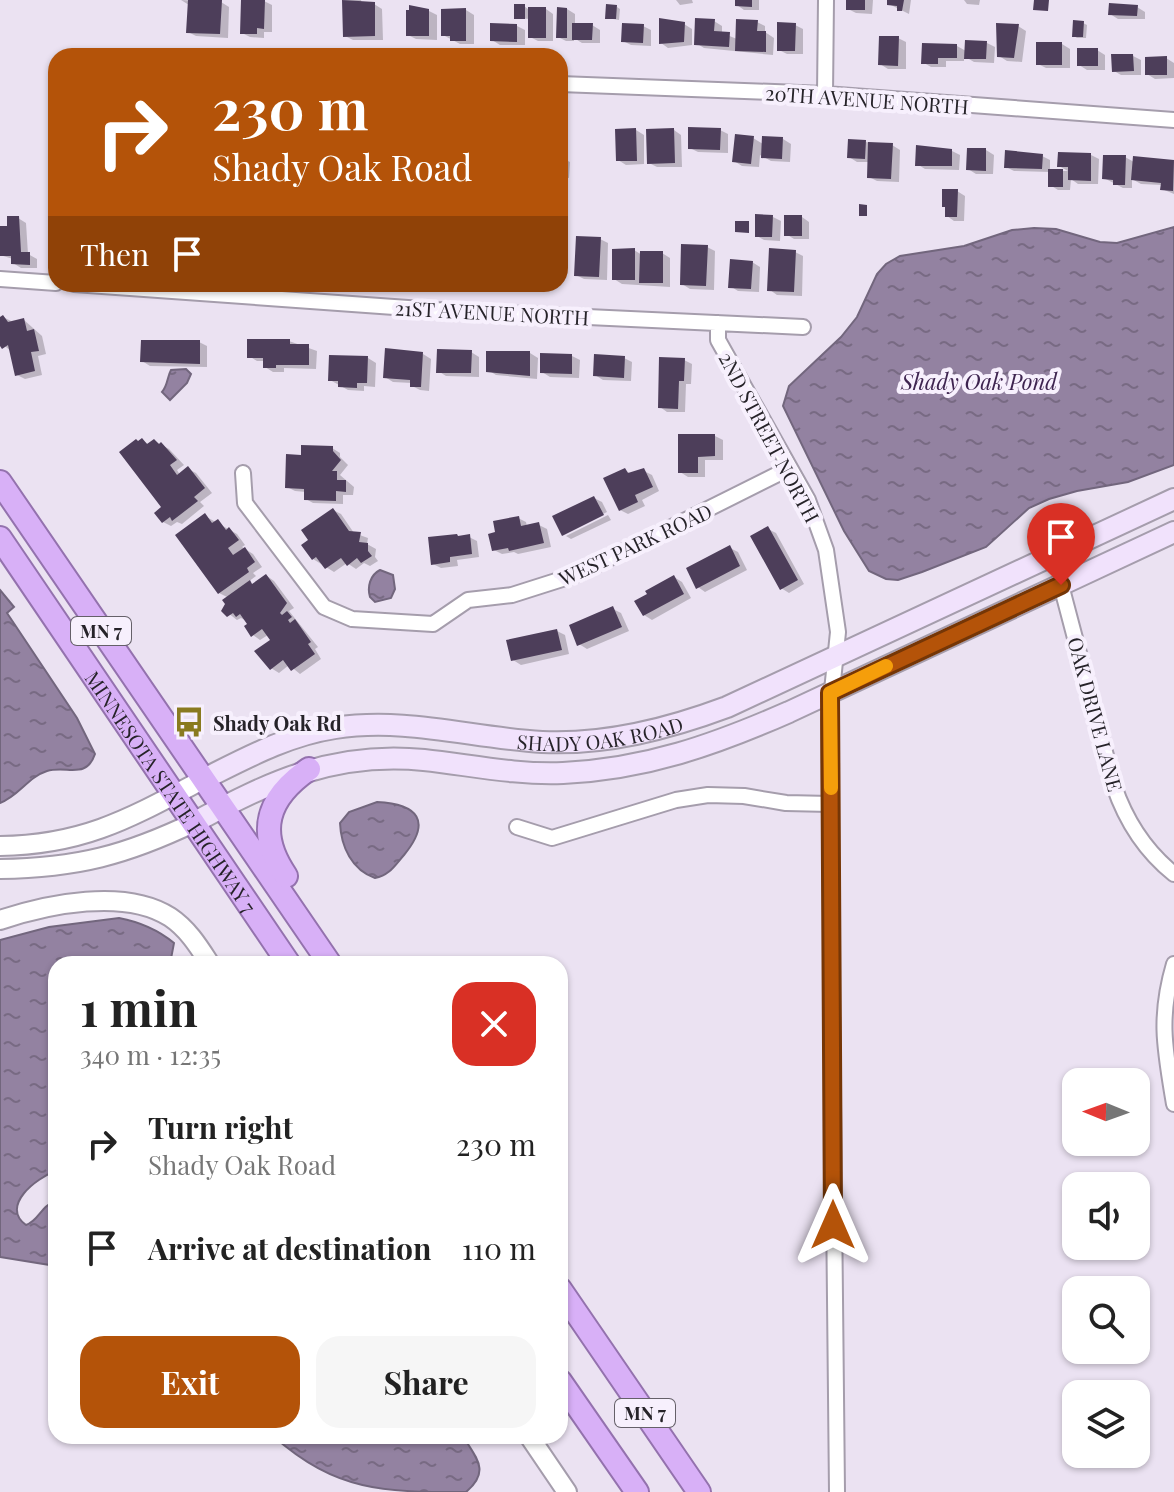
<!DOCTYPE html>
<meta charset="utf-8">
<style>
body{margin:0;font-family:"Playfair Display",serif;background:#f6f6f6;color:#222;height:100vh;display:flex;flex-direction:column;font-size:30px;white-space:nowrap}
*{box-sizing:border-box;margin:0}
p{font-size:26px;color:#767676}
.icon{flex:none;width:44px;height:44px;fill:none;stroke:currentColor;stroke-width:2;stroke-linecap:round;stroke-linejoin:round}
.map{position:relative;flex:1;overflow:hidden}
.sheet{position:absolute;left:48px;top:956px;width:520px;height:488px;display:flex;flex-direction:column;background:#fff;border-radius:24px;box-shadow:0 2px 6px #0004}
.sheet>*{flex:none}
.guide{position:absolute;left:48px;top:48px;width:520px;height:244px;border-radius:24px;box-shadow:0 2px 6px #0004;background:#b45309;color:#fff;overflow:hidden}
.needle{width:52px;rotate:271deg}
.tools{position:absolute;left:1062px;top:1068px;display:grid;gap:16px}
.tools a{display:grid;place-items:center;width:88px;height:88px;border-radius:16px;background:#fff;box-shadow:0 2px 6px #0004;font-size:40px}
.pin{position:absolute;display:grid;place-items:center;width:68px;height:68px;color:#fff;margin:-82px -34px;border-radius:50% 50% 50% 0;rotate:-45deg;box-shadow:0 0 8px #0007}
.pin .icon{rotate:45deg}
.me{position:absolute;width:88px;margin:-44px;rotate:0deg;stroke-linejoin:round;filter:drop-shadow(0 0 6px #0008)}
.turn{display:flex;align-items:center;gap:28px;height:168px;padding:0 32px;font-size:36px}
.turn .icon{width:104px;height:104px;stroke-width:2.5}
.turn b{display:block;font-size:56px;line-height:68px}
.then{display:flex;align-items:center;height:76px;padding:0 32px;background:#0003;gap:16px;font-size:30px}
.round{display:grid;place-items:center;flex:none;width:84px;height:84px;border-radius:24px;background:#f6f6f6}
.summary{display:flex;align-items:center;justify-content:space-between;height:136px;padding:0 32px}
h1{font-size:48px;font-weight:700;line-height:60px}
.action{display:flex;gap:16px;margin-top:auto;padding:16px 32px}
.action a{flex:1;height:92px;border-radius:24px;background:#b45309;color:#fff;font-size:32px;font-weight:700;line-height:92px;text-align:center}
.action a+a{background:#f6f6f6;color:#222}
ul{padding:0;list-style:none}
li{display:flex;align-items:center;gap:24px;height:104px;padding:0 32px}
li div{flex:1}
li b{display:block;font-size:30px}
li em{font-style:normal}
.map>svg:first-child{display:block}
</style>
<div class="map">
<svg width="1174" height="1492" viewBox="0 0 1174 1492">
<defs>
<pattern id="water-ripples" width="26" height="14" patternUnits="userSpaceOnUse" patternTransform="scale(2)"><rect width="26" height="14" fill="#9382a1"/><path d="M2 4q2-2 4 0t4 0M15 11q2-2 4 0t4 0" fill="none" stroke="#786a83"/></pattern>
</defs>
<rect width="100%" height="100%" fill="#ebe2f2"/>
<path fill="url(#water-ripples)" stroke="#72667d" stroke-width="2" d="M1174 227V465L1128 482 1077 491 1049 499 1029 508 986 547 922 572 898 580 886 579 869 571 844 531 783 406 789 386 841 337 857 317 877 274 886 264 900 256 964 246 1012 230 1034 228 1056 229 1100 242 1117 243Z
M186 369 191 374 187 383 170 400 162 392C168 385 167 377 171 370Z
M380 570 393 575 395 589 391 598 375 602 370 597C367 587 370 575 380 570Z
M0 590 14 607 7 613 77 718 95 754C86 780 67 765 47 771 28 777 19 796 0 803Z
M377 802C418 804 432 821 404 855 395 865 390 875 375 878 352 870 341 847 340 823L349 812Z
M119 918C140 922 157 929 174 943L170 964H56V1171C36 1178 0 1206 26 1225 39 1221 41 1205 56 1201V1266L0 1257V940L49 927Z
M273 1436H463C476 1458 491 1471 466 1492 383 1492 337 1492 273 1436Z"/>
<path fill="#0003" d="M181 0 221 2 229 7 228 38 196 36 188 32 189 5Z
M243 0 264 1 272 5V32H264V38L250 37 242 33Z
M344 0H361L362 4H374L382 9 383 40H353L345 36Z
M676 0H692L693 3 680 5Z
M736 0H759V10H744L737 5Z
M848 0H873L872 14 856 13 848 9Z
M889 0H911L909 14 889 4Z
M964 0H980L979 5 967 4Z
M524 6 528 9H546L553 14V41H538L530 37V19L516 18Z
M617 7 620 9 619 20 607 18Z
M1137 7 1145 12V19H1118L1110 14Z
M567 9 575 14V25H592L600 30V43H582L574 38V41H566L558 37Z
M466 10 474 15V44H460L443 35Z
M429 11 437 15V40L416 39 408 35Z
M714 21 722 26V33L737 39 757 22 765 26V32L774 38 773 55 704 48 696 43Z
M1083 23 1087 25 1086 38H1077L1074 36Z
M684 24 692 29V45L668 48 661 43Z
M795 25 803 29V54H787L779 50Z
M517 26 525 30V45H500L492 40Z
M643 26 651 30V46L631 45 623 41Z
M1018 26 1026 31 1022 62 1007 61 999 56Z
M898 38 906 42V69H888L880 64Z
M987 43 995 47 994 63 974 62 964 56V61H946V67H931L924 63 957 46 966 51Z
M1062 44 1070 49V68H1046L1038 64Z
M1097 50 1105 55V70H1087L1079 65Z
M1133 56 1141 60V75H1121L1114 71Z
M1166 58 1174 63V78L1155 79 1147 74Z
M636 130 644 135V164L626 165 618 160Z
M674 130 681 135 682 167H657L649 163Z
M720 130 728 134V153L698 152 690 148Z
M753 138 763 144 783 139 791 144 790 162 771 161 760 155 759 167 742 166 734 161Z
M865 142 892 145 900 150 899 182 877 181 869 177V162H857L849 157Z
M986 150 994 155 993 174H976L968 169Z
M952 151 960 155 959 170 925 169 917 164Z
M1091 155 1099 159 1098 184H1078L1071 179 1070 190H1058L1050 185V172L1014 171 1006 167 1042 156 1050 160V171H1068L1059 166Z
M560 157 570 162 569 178 560 177Z
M1125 157 1134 162V158L1174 162V194L1162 189V185L1141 184 1132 179V188H1123L1104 178Z
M957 191 965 196 964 221H954L947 216Z
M773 217 781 221 780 241 764 240 757 236Z
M802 217 809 222V239H794L786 234Z
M18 218 26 223 28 254 37 259V268H21L13 263V259L0 255V228H9Z
M560 238 563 240V247L568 250V260H563V280H560Z
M600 239 608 243 607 280 584 279 576 275Z
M707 247 715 251 714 290 690 289 682 284Z
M634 250 642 255 662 253 670 258V287L622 284 614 279Z
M795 252 803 256 802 296 777 295 770 290Z
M752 262 760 267 759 292 738 291 730 286Z
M3 317 11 321 24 320 42 336 46 354 38 356 42 375 25 379 17 375 12 352 0 342V319Z
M289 341 317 351 316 369 284 368V372H273L265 367V361H257L249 356Z
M199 342 207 346V367L150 366 142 361Z
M471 352 479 357V377L446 376 438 371Z
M530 353 538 358 537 379 496 375 488 370Z
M423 354 431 359 429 391 420 390 412 386V383L393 382 385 377Z
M572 356 580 360 579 378 550 377 542 372Z
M368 358 376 363 375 387 364 386V391L348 390 330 380Z
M624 358 632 362 631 381 603 380 595 375Z
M684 360 692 364 691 384H686L685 412H667L660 407Z
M715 436 723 440V460H705V477H688L680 472Z
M143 441 150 445 154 441 169 449 184 465 177 470 180 475 188 469 196 473 212 493 200 502 204 506 182 524 177 522 171 526 163 522 164 507Z
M332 448 340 453V457L348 465 340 475 354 487 353 495H343V504L313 503 306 499V492L295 491 287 487 303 457Z
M625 470 631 474 644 471 652 475 659 491 642 500 645 506 628 514 620 510Z
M594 498 602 502 607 512 563 534 555 517Z
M333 510 341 514 354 533 368 538 367 544 376 549 375 557 378 561 370 566 364 563 356 569 347 563 334 572 313 559Z
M608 515 611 520 571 539 566 536Z
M205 516 237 534 245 545 242 547 253 554 262 567 253 573 256 576 248 582 254 585 267 576 274 581 294 608 289 611 318 647 315 649 321 659 300 674 289 665 279 673 271 668 272 641 268 635 260 640 253 635 250 624 245 620 241 618 237 620 224 610 229 598 219 593Z
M518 518 526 522 527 527 539 525 547 529 551 547 518 554 514 552 502 554 494 550Z
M768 529 776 533 804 584 789 593 781 588Z
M469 537 477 541 479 557 457 560 458 566 441 568 433 564Z
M730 548 738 552 747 570 705 592 698 587Z
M674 577 682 582 691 598 652 620 644 615Z
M613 609 621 613 629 631 587 649 579 644Z
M557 631 565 635 569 654 521 665 513 660Z"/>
<path fill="#4d3e5a" d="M188 0H222L220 34 186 33Z
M241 0H265L264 29 257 28V34H240Z
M342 0 375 2V36L343 37Z
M735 0H752V7L735 6Z
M846 0H865V10H846Z
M887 0H904L902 11H897V6L887 5Z
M1034 0H1049L1048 11 1033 10Z
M1109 3 1138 5 1137 16 1108 15Z
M514 4H525V19H514Z
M606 4 617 5 616 19H605Z
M409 5 429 9V36H406V10H409Z
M528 7H546V38H528Z
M557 7 567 8V38H556Z
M466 8V41H450V36H441V9Z
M659 18 685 22 684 42 659 44Z
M695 18 715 19 714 31 730 32 729 47 694 45Z
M736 19 758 20 757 31H766V52L735 51Z
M1073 20 1084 21 1083 37H1072Z
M777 22 796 23 795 51H777Z
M490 23 517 24V42L490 41Z
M572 23H593L592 40H572Z
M622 23 644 24 643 43 621 42Z
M996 23 1019 24 1014 58 997 57Z
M879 36H899L898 66 878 65Z
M965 40 987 41 986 59H964Z
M1036 42H1062V65H1036Z
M922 43 957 44V58H938V64H921Z
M1077 48H1098V66H1077Z
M1111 54H1133L1134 71 1112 72Z
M1167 56V75H1145V57Z
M688 127 721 128 720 150 688 149Z
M636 128 637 161H616L615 129Z
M674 128 675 163 647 164 646 129Z
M735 134 754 136 751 164 732 162Z
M762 136 783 137 782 159 761 158Z
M848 139 866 140 865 159 847 158Z
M868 142 893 143 891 179 867 178Z
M916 145 952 149V166H915Z
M967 148H986V171L966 170Z
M1005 150 1043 154 1042 169 1004 168Z
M1058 152 1091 153V181L1068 180V167H1057Z
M1103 155H1126L1125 185H1113V180L1102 179Z
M1133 156 1174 160 1173 191 1160 190 1161 183 1131 180Z
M1048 169H1063V187H1048Z
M942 189H958L957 217H945V207H942Z
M859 204 867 205V216H859Z
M755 214 773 215 772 237H755Z
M784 215H802V236H784Z
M7 216H19L21 252H30V265L11 264V256H0V226H7Z
M735 221H749V233L735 232Z
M576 236 601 237 599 277 574 276Z
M681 244 708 245 706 286 680 285Z
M635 248V280H612V249Z
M769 248 796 250 794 292 767 291Z
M640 251H663V283H639Z
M730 259 753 261 751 289 728 288Z
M3 315 8 322 24 318 27 331 34 329 39 351 31 352 35 371 15 376 8 345 2 349 0 346V317Z
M247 339H290V344H309V365H276V368H263V358H247Z
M141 340H200V364L140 362Z
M385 348 423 352 421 387H410V380L383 378Z
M437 349 472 350 471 373H436Z
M486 351H530V376L486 372Z
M540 353 572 354V374L540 373Z
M594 354 625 356 624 378 593 376Z
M329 355 368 356 367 383H357V388L338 387V381H328Z
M659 357 685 358 684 381H679L678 409 658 408Z
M678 434H715V456L698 457V473H678Z
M142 438 147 444 154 439 159 444 161 442 177 460 170 465 177 475 188 466 205 488 194 497 198 501 172 521 170 517 162 523 154 513 161 507 119 452 136 439 138 441Z
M301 445 333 446V451L341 460 332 471H337V480H346V492L336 491V501L304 500V489L285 488 286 454 301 455Z
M625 468 628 473 644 468 653 487 635 495 638 502 619 511 603 478Z
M594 496 604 515 562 536 552 516Z
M333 508 349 531 361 532 359 542 368 543V551L372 556 361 563 357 558 347 566 341 558 325 569 316 557 312 560 301 545 308 540 301 530Z
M205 513 212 523 218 519 226 530 229 527 239 540 228 548 233 555 245 547 255 562 247 568 249 572 218 594 175 535Z
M519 516 521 526 539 522 544 543 509 551 508 548 492 551 488 534 495 532 493 521Z
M768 526 798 580 780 590 750 536Z
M457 534 458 536 470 534 472 554 450 557V562L431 565 428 537Z
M730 545 740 566 696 589 686 568Z
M266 574 287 603 280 613 282 615 287 611 292 617 288 620 290 623 295 619 311 642 308 644 315 654 291 671 283 660 270 670 254 651 270 640 262 629 251 637 244 626 247 624 240 614 236 617 233 613 227 617 221 611 225 604 222 600 250 580 252 584Z
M674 575 684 594 643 616 634 601 647 594 645 591Z
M613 606 622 627 577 646 569 625Z
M557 629 562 650 511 661 506 640Z"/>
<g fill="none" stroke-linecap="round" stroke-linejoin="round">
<g stroke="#a59dac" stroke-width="18">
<path id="minor" d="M560 84 825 94 1174 120
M825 94 826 0
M0 279 56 283
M74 284 436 310 803 327
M718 323V340L808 500 826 550 838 632 829 720 837 1492
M243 473 245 503 324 607 352 619 433 624 468 600 512 595 578 574 790 468
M1061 585 1114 786C1126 821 1144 850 1174 874
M517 827 552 838 676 800 708 795 744 796 786 803 830 804
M1174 964C1158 1018 1165 1050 1174 1104"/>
</g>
<g stroke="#a59dac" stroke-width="22">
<path id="tertiary" d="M0 846C85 845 132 817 204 779
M0 869C77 868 126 855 195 822
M0 920C48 904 125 888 170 917 188 929 199 947 210 964
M529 1436 567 1492"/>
</g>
<g stroke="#a59dac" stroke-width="24">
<g id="secondary">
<path id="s1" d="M204 779C246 758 288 735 335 728 406 717 472 738 542 742 606 745 668 729 727 707L1174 499"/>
<path d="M195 822C271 781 335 751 424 760 470 765 516 775 563 773 646 769 714 745 789 712L1174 532"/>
</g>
</g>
<g stroke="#9472ae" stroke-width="26">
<g id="trunk">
<path d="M0 482 330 964"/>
<path id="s2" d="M0 538 289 964"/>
<path d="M286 876C256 832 267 798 309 769"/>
<path d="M560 1289 699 1492"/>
<path d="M560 1381 637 1492"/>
</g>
</g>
<use href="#minor" stroke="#fff" stroke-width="14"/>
<use href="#tertiary" stroke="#fff" stroke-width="18"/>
<use href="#secondary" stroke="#f1e2fc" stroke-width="20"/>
<use href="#trunk" stroke="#d8b0f7" stroke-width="22"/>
</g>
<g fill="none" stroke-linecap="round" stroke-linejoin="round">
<g stroke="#753606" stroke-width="20">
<path id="route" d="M833 1225 830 693 1061 585"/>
</g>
<use href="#route" stroke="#b45309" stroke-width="14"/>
<path stroke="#f59e0b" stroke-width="14" d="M831 788 830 693 886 666"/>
</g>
<defs>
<g id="bus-bare" transform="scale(2.4)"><path d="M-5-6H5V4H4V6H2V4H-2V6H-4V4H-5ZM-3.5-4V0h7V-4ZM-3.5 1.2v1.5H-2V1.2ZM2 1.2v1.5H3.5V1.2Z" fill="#897a1f" stroke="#f7f0fd" stroke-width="2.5" paint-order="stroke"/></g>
</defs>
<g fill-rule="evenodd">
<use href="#bus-bare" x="189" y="722"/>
</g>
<g text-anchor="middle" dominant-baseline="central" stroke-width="8" stroke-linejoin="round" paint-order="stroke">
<g fill="#f7f0fd" stroke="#656069" stroke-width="2">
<rect x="71" y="617" width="60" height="28" rx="6"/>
<rect x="615" y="1399" width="60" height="28" rx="6"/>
</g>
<g font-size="18" font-weight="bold" fill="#262329">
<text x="101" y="631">MN 7</text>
<text x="645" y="1413">MN 7</text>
</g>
<g font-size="20" fill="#262329" stroke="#f7f0fd">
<text transform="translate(867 99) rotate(4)">20TH AVENUE NORTH</text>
<text transform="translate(492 312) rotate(3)">21ST AVENUE NORTH</text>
<text transform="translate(770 437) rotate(62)">2ND STREET NORTH</text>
<text transform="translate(635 544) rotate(-25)">WEST PARK ROAD</text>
<text transform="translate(1096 714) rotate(75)">OAK DRIVE LANE</text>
<text stroke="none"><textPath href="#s1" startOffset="408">SHADY OAK ROAD</textPath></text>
<text stroke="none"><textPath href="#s2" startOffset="306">MINNESOTA STATE HIGHWAY 7</textPath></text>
</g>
<g font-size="20" font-weight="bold" fill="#262329" stroke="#f7f0fd" text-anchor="start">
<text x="213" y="722">Shady Oak Rd</text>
</g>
<g font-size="22" font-style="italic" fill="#3e2450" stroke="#f7f0fd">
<text x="979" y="381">Shady Oak Pond</text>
</g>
</g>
</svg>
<div class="tools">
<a><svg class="needle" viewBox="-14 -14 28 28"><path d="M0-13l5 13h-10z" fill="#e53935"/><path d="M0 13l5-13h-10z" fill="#767676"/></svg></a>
<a><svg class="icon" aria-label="sound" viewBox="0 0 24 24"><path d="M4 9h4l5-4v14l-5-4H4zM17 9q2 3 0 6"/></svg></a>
<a><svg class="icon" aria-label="search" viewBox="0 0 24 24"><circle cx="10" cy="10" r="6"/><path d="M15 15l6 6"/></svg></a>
<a><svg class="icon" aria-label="layers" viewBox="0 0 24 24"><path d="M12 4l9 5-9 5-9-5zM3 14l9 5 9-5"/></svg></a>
</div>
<div class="pin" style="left:1061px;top:585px;background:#d93025"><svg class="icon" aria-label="arrive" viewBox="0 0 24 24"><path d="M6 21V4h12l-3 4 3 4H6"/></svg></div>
<svg class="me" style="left:833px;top:1225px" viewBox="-20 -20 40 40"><path d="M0-17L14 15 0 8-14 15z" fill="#b45309" stroke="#fff" stroke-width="4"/></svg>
<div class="guide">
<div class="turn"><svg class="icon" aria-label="right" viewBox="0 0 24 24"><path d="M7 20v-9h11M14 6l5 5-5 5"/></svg><div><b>230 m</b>Shady Oak Road</div></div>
<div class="then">Then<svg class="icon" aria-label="arrive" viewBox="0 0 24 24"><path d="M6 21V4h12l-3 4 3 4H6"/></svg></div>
</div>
<section class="sheet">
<div class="summary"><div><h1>1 min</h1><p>340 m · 12:35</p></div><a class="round" style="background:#d93025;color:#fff"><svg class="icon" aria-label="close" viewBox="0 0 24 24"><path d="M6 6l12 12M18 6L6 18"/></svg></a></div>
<ul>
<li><svg class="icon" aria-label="right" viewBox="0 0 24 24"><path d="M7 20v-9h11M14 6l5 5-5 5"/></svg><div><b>Turn right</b><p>Shady Oak Road</p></div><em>230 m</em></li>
<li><svg class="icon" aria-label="arrive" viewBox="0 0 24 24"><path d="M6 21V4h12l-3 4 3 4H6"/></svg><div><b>Arrive at destination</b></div><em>110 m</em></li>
</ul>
<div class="action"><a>Exit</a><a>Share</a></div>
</section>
</div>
